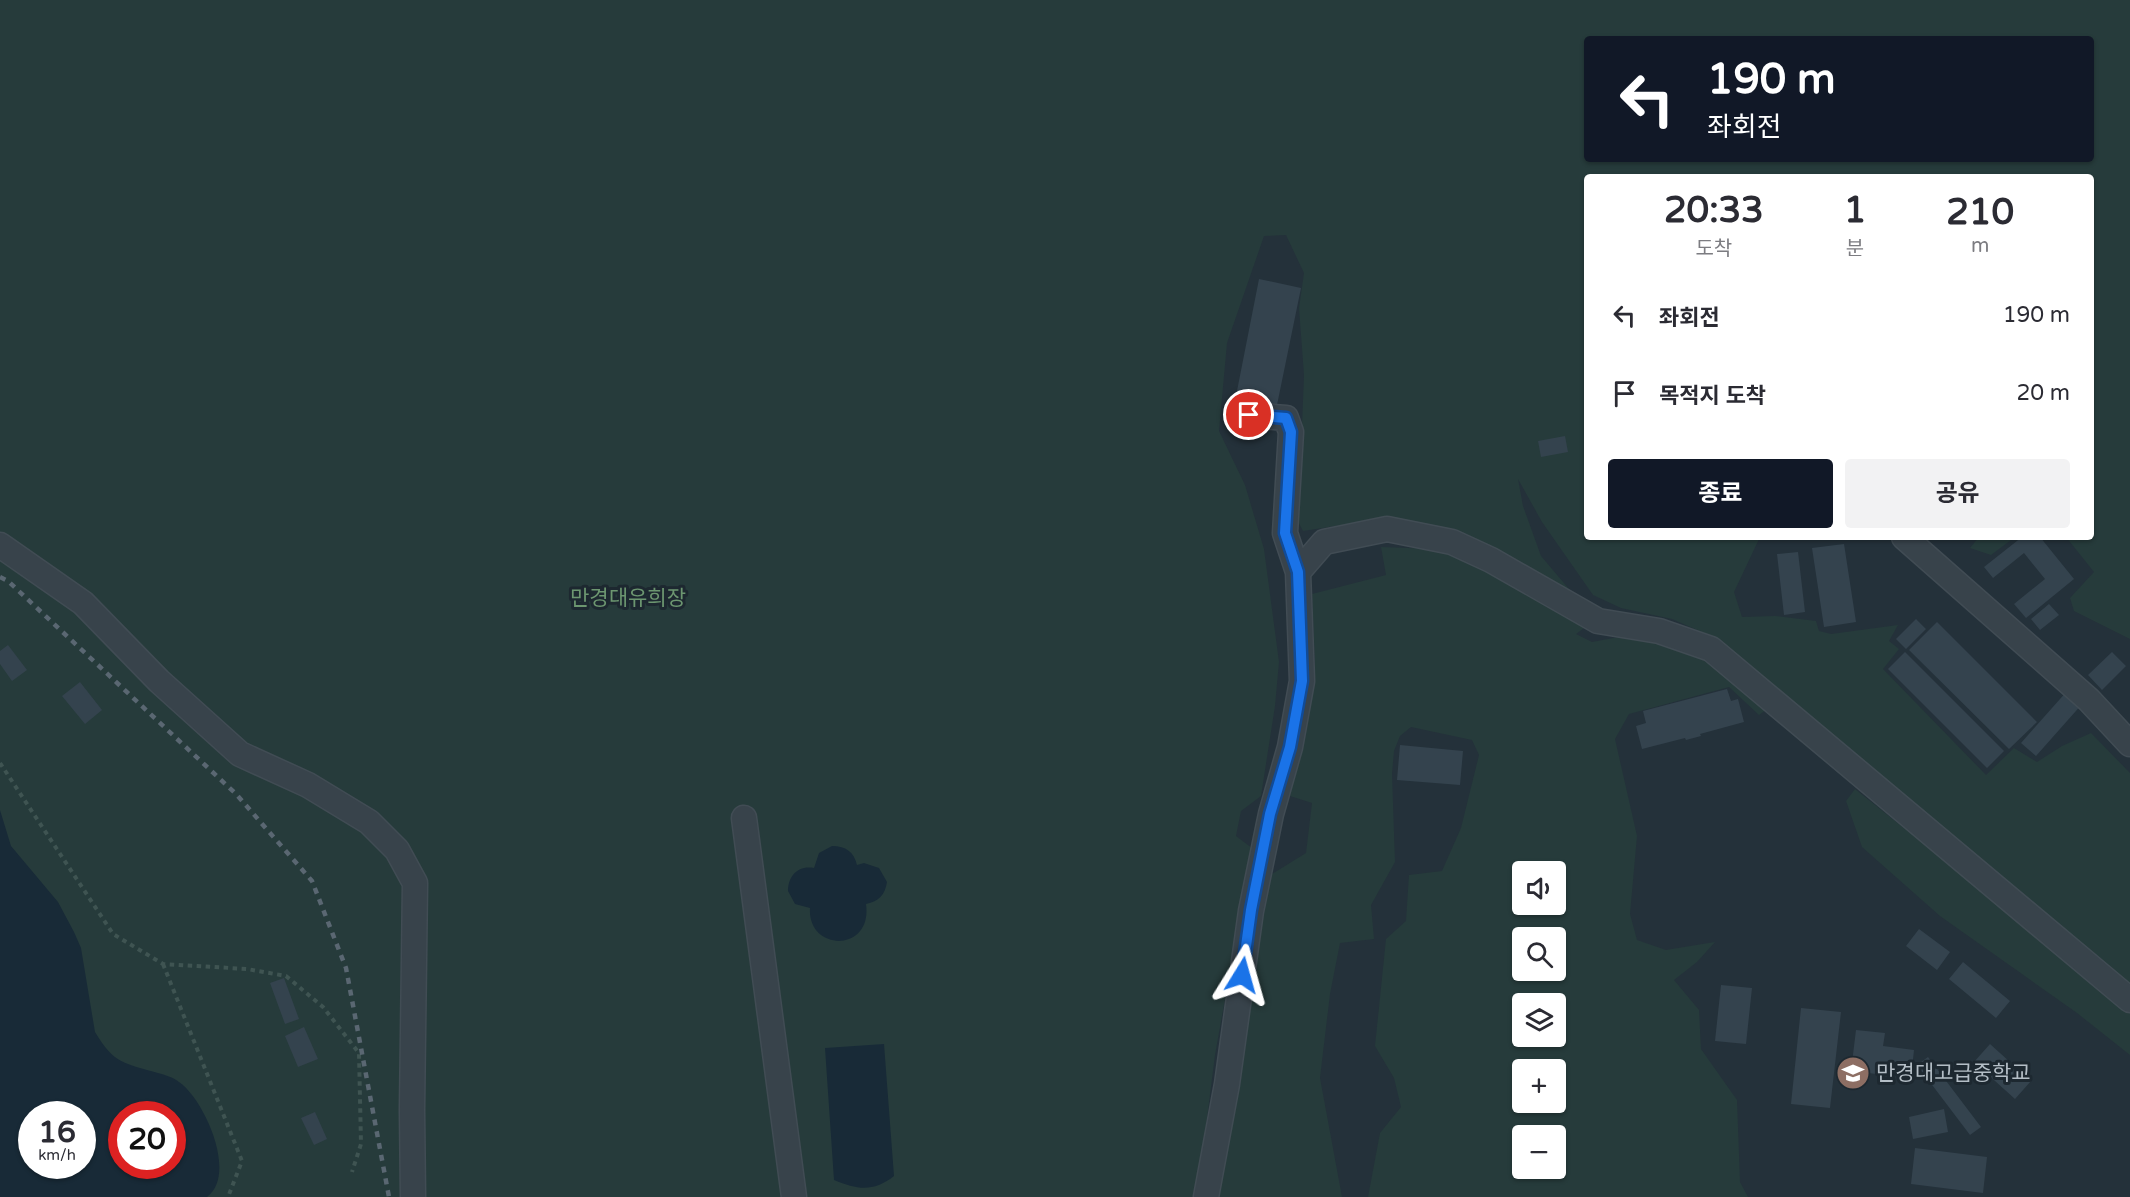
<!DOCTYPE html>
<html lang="ko">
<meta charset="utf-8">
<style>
body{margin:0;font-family:"Varela Round","Noto Sans KR",sans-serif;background:#f2f2f3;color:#2b2b33;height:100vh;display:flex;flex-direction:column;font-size:22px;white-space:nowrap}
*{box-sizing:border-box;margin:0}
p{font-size:20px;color:#7c7c81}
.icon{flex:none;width:33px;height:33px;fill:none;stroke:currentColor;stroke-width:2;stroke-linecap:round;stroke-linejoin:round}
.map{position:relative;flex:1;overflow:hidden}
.panel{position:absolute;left:1584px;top:174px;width:510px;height:366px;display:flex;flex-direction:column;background:#fff;border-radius:6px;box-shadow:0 2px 4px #0004}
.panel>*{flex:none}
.guide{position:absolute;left:1584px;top:36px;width:510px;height:126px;border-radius:6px;box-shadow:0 2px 4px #0004;background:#111827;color:#fff;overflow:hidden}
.buttons{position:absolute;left:1512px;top:861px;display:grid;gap:12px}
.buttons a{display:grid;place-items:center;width:54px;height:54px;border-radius:6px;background:#fff;box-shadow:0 2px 4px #0004;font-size:30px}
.speed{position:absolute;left:18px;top:1101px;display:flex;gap:12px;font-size:30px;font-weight:700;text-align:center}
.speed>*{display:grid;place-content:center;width:78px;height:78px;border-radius:50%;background:#fff;box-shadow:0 2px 4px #0004;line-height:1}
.speed small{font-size:15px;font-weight:400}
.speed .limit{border:9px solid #d22;background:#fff;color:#111}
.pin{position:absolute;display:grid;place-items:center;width:51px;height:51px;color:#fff;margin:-26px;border:3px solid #fff;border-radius:50%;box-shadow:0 2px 6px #0007}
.me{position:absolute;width:66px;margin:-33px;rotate:8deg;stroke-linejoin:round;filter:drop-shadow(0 0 4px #0008)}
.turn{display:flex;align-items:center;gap:21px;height:126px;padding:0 24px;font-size:27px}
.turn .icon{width:78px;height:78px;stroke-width:2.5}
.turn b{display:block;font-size:42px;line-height:51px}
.eta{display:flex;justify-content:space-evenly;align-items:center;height:102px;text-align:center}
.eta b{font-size:36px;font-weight:700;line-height:42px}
.primary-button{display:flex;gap:12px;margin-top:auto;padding:12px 24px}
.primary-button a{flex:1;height:69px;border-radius:6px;background:#111827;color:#fff;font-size:24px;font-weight:700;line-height:69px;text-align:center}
.primary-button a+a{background:#f2f2f3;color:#2b2b33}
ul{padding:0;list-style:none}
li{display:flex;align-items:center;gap:18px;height:78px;padding:0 24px}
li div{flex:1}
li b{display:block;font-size:22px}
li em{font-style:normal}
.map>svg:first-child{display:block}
</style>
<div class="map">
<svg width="2130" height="1197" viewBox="0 0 2130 1197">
<rect width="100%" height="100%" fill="#24313a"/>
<path fill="#263b3b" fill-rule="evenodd" d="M0 0H2130V639L2074 611 2070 598 2094 572 2066 537H2091V177H1587V537H1760L1734 592 1742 617 1775 616 1816 621 1819 631 1831 634 1898 625 1889 641 1899 649 1883 669 1986 775 2014 748 2037 762 2062 746 2091 733 2130 773V985L1757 679 1720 640 1672 619 1621 608 1593 595 1542 522 1518 479 1523 506 1541 556 1580 602 1453 529 1381 519 1303 531 1291 509 1301 451 1304 375 1299 308 1304 273 1286 235 1264 236 1227 343 1219 431 1245 485 1264 549 1279 662 1275 706 1261 796 1241 811 1236 836 1252 848 1215 1055 1197 1197H0ZM1587 39H2091V159H1587ZM32 1114H82V1166H32ZM122 1114H172V1166H122Z
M1979 537H2015L1991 555 1970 548Z
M1381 547 1436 549 1482 566 1588 625 1576 634 1592 642 1635 634 1689 649 1723 667 1767 709 1759 715 1729 687 1629 714 1615 739 1637 836 1630 914 1637 940 1666 950 1715 942 1697 962 1674 980 1699 1010 1701 1049 1737 1100 1740 1182 1748 1197H1368L1380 1133 1401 1107 1394 1078 1375 1046 1386 939 1406 921 1409 875 1442 871 1461 828 1479 755 1472 740 1411 727 1400 736 1394 751 1392 774 1395 862 1371 905 1374 939 1340 943 1330 994 1320 1078 1342 1197H1218L1221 1164 1267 877 1306 853 1312 803 1290 796 1305 725 1315 663 1312 594 1386 575ZM1522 872H1556V904H1522ZM1522 938H1556V970H1522ZM1522 1004H1556V1036H1522ZM1522 1070H1556V1102H1522ZM1522 1136H1556V1168H1522Z
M1855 789 2130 1008V1055L2077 1013 1940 916 1862 847 1846 801Z"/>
<path fill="#182a37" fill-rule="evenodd" d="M0 810 11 846 58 902 74 932 81 948 95 1032C114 1064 124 1063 158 1073 165 1075 173 1077 179 1082 204 1099 238 1174 207 1197H0ZM32 1114H82V1166H32ZM122 1114H172V1166H122Z
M832 846C846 846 854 852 857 865L864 863 879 868 887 882C885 895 879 901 866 904 873 953 807 952 810 908L795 904 788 891C788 876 798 865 814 868L819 853Z
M884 1044 894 1176C874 1192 858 1190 834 1180L825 1048Z"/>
<path fill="#34434e" d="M1259 279 1301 288 1277 405 1236 396Z
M1565 436 1568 452 1541 457 1538 441Z
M2022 537H2040L2074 579 2026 618 2014 604 2045 579 2024 553 1993 578 1984 567Z
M1844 544 1856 622 1824 627 1812 548Z
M1798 552 1805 612 1784 615 1777 554Z
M2049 604 2059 615 2040 630 2031 619Z
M1916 619 1926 629 1906 649 1896 639Z
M1937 622 2037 722 2009 749 1909 650Z
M8 645 27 670 12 681 0 664V651Z
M1905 652 2004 751 1987 768 1888 669Z
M2112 652 2126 666 2102 690 2088 675Z
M80 682 102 710 85 724 62 696Z
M1727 689 1731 701 1738 699 1744 722 1700 734 1701 736 1686 740 1685 738 1642 749 1636 726 1646 723 1643 711Z
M2068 690 2083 703 2036 756 2021 743Z
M1400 745 1463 751 1460 785 1397 780Z
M1919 929 1950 952 1937 970 1906 946Z
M1963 962 2010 1001 1996 1018 1949 979Z
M284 978 299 1019 285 1024 270 983Z
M1721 985 1752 988 1746 1044 1715 1041Z
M1801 1008 1841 1012 1830 1108 1791 1104Z
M304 1027 318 1059 298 1067 285 1036Z
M1856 1030 1885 1033 1883 1046 1914 1050 1911 1078 1851 1071Z
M1990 1044 2031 1081 2015 1099 1974 1062Z
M1928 1057 1981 1127 1970 1135 1917 1065Z
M1944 1109 1948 1132 1913 1139 1909 1117Z
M315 1112 327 1139 314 1145 301 1118Z
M1915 1148 1987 1157 1983 1193 1911 1184Z"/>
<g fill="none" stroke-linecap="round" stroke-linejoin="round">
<g stroke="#414c54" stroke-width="27">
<path id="minor" d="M1904 537 2089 700 2130 744
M0 545 83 603 159 681 240 754 308 785 369 822 397 850 415 883 412 1110 413 1197
M1298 572 1324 542 1387 529 1452 542 1491 560 1598 621 1659 631 1711 649 2130 1000
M744 818 794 1197
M1206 1197 1227 1084 1251 911 1271 814 1290 747 1302 681 1298 572 1285 533 1291 432 1286 418 1249 415"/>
</g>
<path stroke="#3f5452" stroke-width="4" stroke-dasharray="4.5 4.5" stroke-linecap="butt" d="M0 763 113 934 163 964 247 969 286 976 323 1007 359 1053 361 1144 352 1172
M163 964 242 1161 228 1197"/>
<use href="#minor" stroke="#38434b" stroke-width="24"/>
<path stroke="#5a6772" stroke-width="4.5" stroke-dasharray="6 6" stroke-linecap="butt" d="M0 577 8 581 236 794 312 881 346 968 389 1197"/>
</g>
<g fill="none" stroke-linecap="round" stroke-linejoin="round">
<g stroke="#114b97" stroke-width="15">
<path id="route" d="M1242 975 1251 910 1270 814 1290 747 1302 681 1298 572 1285 533 1291 432 1286 418 1249 415"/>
</g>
<use href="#route" stroke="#1a73e8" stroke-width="10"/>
</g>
<defs>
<g id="school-disc" transform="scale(1.725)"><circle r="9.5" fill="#8d6e63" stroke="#1d2830"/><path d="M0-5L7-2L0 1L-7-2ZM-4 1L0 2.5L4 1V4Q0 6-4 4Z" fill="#fff"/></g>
</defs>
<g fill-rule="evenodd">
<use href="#school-disc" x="1853" y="1073"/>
</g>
<g text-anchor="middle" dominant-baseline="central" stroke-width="6" stroke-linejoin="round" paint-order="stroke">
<g font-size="21" fill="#6c9670" stroke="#1d2830">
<text x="628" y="598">만경대유희장</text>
</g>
<g font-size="21" fill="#b4bec6" stroke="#1d2830" text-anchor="start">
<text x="1876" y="1073">만경대고급중학교</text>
</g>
</g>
</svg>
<div class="buttons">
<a><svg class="icon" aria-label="sound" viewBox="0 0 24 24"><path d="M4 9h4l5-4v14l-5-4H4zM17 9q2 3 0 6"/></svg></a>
<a><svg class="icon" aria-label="search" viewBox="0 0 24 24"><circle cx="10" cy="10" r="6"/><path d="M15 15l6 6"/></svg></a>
<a><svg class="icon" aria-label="layers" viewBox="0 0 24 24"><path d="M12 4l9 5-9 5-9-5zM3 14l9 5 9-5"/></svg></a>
<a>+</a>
<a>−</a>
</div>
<div class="speed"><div>16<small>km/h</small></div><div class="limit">20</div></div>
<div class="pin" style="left:1249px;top:415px;background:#d93025"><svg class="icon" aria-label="arrive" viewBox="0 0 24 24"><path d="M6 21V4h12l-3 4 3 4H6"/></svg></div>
<svg class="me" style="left:1242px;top:975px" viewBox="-20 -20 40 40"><path d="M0-17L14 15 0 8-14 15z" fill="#1a73e8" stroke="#fff" stroke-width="4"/></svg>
<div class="guide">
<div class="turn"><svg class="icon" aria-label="left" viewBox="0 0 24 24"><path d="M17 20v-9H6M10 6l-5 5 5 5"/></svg><div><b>190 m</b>좌회전</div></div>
</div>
<section class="panel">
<div class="eta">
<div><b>20:33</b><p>도착</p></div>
<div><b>1</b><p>분</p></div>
<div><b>210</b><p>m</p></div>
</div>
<ul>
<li><svg class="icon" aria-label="left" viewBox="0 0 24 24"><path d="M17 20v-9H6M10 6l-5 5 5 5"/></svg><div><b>좌회전</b></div><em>190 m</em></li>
<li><svg class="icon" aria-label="arrive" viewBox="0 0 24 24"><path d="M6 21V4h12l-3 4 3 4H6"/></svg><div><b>목적지 도착</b></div><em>20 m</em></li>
</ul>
<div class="primary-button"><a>종료</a><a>공유</a></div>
</section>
</div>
